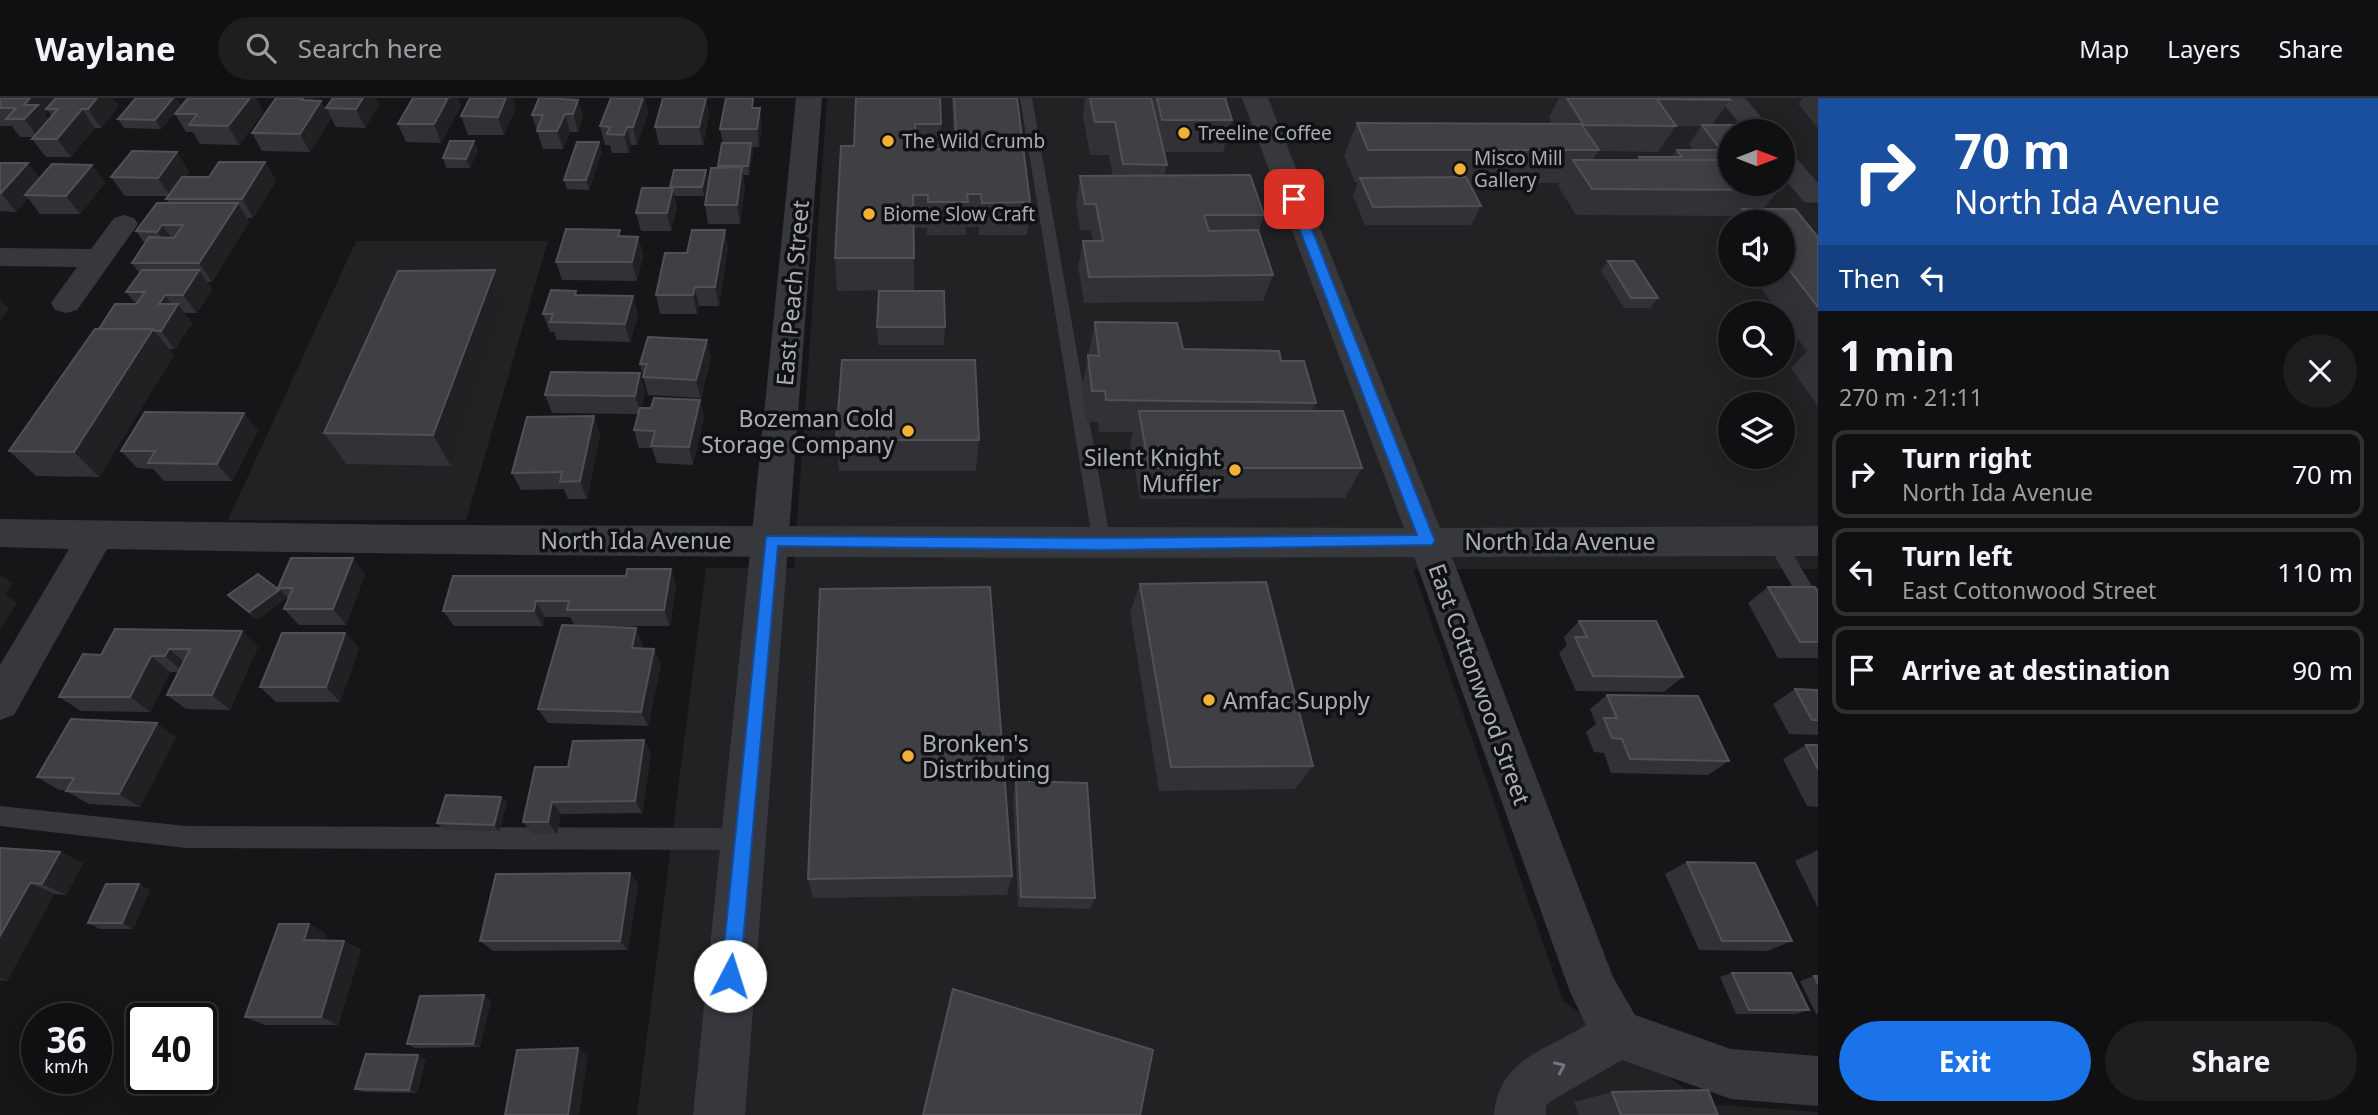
<!DOCTYPE html>
<meta charset="utf-8">
<style>
body{margin:0;font-family:"Noto Sans",sans-serif;background:#1e1e20;color:#f1f3f6;height:100vh;display:flex;flex-direction:column;font-size:26px;white-space:nowrap}
*{box-sizing:border-box;margin:0}
p{font-size:23px;color:#9c9d9f}
.icon{flex:none;width:38px;height:38px;fill:none;stroke:currentColor;stroke-width:2;stroke-linecap:round;stroke-linejoin:round}
.map{position:relative;flex:1;overflow:hidden}
.panel{display:flex;flex-direction:column;background:#101012;width:560px}
.panel>*{flex:none}
.banner{background:#1a4fa0;color:#fff;overflow:hidden}
.needle{width:46px;rotate:90deg}
.controls{position:absolute;left:1718px;top:21px;display:grid;gap:14px}
.controls a{display:grid;place-items:center;width:77px;height:77px;border-radius:50%;background:#101012;box-shadow:0 4px 18px #0003,0 0 0 2px #303032;font-size:35px}
.speed{position:absolute;left:21px;top:905px;display:flex;gap:14px;font-size:35px;font-weight:700;text-align:center}
.speed>*{display:grid;place-content:center;width:91px;height:91px;border-radius:50%;background:#101012;box-shadow:0 4px 18px #0003,0 0 0 2px #303032;line-height:1}
.speed small{font-size:18px;font-weight:400}
.speed .limit{border:4px solid #111;border-radius:10px;background:#fff;color:#111}
.pin{position:absolute;display:grid;place-items:center;width:60px;height:60px;color:#fff;margin:-30px;border-radius:14px;box-shadow:0 4px 10px #0006}
.me{position:absolute;width:77px;margin:-38px;rotate:5deg;stroke-linejoin:round;filter:drop-shadow(0 0 5px #0008)}
.turn{display:flex;align-items:center;gap:24px;height:147px;padding:0 21px;font-size:32px}
.turn .icon{width:91px;height:91px;stroke-width:2.5}
.turn b{display:block;font-size:49px;line-height:60px}
.then{display:flex;align-items:center;height:66px;padding:0 21px;background:#0003;gap:14px;font-size:26px}
.round{display:grid;place-items:center;flex:none;width:74px;height:74px;border-radius:37px;background:#1e1e20}
.head{display:flex;align-items:center;justify-content:space-between;height:119px;padding:0 21px}
h1{font-size:42px;font-weight:700;line-height:52px}
.action{display:flex;gap:14px;margin-top:auto;padding:14px 21px}
.action a{flex:1;height:80px;border-radius:42px;background:#1a73e8;color:#fff;font-size:28px;font-weight:700;line-height:80px;text-align:center}
.action a+a{background:#1e1e20;color:#f1f3f6}
ul{padding:0;list-style:none}
li{display:flex;align-items:center;gap:21px;height:88px;margin:0 14px 10px;padding:0 7px;border:4px solid #303032;border-radius:14px}
li div{flex:1}
li b{display:block;font-size:26px}
li em{font-style:normal}
header{display:flex;align-items:center;gap:42px;box-sizing:border-box;height:98px;padding:0 35px;background:#101012;border-bottom:2px solid #303032}
header strong{font-size:33px}
nav{display:flex;gap:38px;margin-inline-start:auto;font-size:24px}
.search{width:490px;height:63px;background:#1e1e20;display:flex;align-items:center;gap:18px;box-sizing:border-box;padding:0 24px;border-radius:38px;color:#9c9d9f;font-size:26px}
main{display:flex;flex:1;min-height:0}
.map>svg:first-child{display:block}
</style>
<header>
<strong>Waylane</strong>
<div class="search"><svg class="icon" aria-label="search" viewBox="0 0 24 24"><circle cx="10" cy="10" r="6"/><path d="M15 15l6 6"/></svg>Search here</div>
<nav><a>Map</a><a>Layers</a><a>Share</a></nav>
</header>
<main>
<div class="map">
<svg width="1818" height="1017" viewBox="0 0 1818 1017">
<rect width="100%" height="100%" fill="#161618"/>
<path fill="#222225" fill-rule="evenodd" d="M827 0H1818V471H1413L1563 903 1706 1006 1818 1014V1017H637L706 470H794ZM1731 33H1783V86H1731ZM1731 124H1783V177H1731ZM1731 215H1783V268H1731ZM1731 306H1783V359H1731Z
M356 143H548L466 422H228Z"/>
<g fill="none" stroke-linecap="round" stroke-linejoin="round">
<path fill="#37383d" fill-rule="evenodd" d="M1020 0H1032L1111 446 1109 451 1102 453 1095 451 1093 446Z
M1775 436 1782 438 1818 498V523L1811 521 1766 443 1768 438Z
M0 708 186 728 742 730 750 733 753 741 750 749 742 752 186 750 0 728Z"/>
<path fill="#37383d" fill-rule="evenodd" d="M1242 0H1268L1440 430 1818 428V458L1452 459 1613 879 1635 917 1731 951 1818 958V1008L1731 1001 1622 962 1551 1003 1546 1008V1017H1494C1499 961 1545 953 1586 927L1570 894 1414 459C979 461 543 459 107 451L14 617 0 622V567L69 451 0 449V421L410 427 1404 430Z
M1718 0H1745L1773 33H1746Z
M1783 53 1792 55 1818 85V105L1804 104 1783 79Z
M124 117 134 120 138 126 77 212 66 215 55 212 51 205 77 169 0 168V150L91 151 114 120Z"/>
<path fill="#37383d" fill-rule="evenodd" d="M796 0H822L745 1017H693Z"/>
</g>
<path fill="#323236" fill-rule="evenodd" d="M0 0H54L55 1 119 8 101 30H95L71 59H46L32 41 33 39H20L12 28H0ZM48 13 52 18 49 22 45 17Z
M188 0H256L263 14 239 47 200 46 193 34H186L175 16Z
M312 0 313 2 321 3 331 21 310 54 262 53 252 35Z
M333 0H376L379 7 365 30 336 29 326 10Z
M611 0H645L648 16 637 47H631L629 55H612L610 47H605L600 28Z
M706 0 709 17 703 47H659L655 29Z
M856 0 941 26 940 51H954L952 0H1017L1030 104 1027 137H979V129H966V137H927V130H914V192L837 193 835 160 854 48Z
M1085 0H1225L1232 22 1223 54H1164L1167 67 1164 78 1264 117 1258 135 1273 177 1263 203 1084 205 1078 169 1083 143H1093L1091 132H1080L1076 105 1080 78H1113L1109 57H1090L1083 18Z
M1559 0H1728L1730 2 1712 27 1731 33 1779 92 1763 111 1818 139V308L1791 270 1807 253 1783 221V215H1779L1751 177H1783V124H1732L1737 118 1576 117 1558 88 1559 85H1469L1481 108 1471 127H1365L1353 98 1358 84H1355L1344 58 1357 25 1552 26 1549 19ZM1676 28H1701L1689 46 1694 52H1677L1672 59H1639L1637 62H1593L1598 53 1658 54Z
M1803 0H1818V30L1798 6Z
M565 2H578L583 20 578 34H570L563 51H543L532 17Z
M181 7 161 31 124 30 118 21Z
M461 8 441 45 406 44 398 26Z
M516 9 504 37H468L461 18Z
M755 10 762 28 759 49H752L753 55 749 77H743L745 88 740 126H708L705 107 718 70 723 45 720 31Z
M478 52 470 70H446L443 60Z
M602 53 589 92 567 91 564 82Z
M265 64 276 83 253 120H247L249 124 212 184H207L212 191 197 215H184L192 225 175 251H169L174 257 99 379 36 378 9 353 99 231 136 206 126 194 139 175 132 165 145 146 136 133 169 105 166 101 168 98H125L111 79 189 73 185 79H209Z
M0 65H28L40 81 92 67 105 85 80 116H40L28 100 16 114 0 113Z
M708 82 704 98H674L677 109 671 133H641L636 115 670 90V89Z
M1731 126V150L1722 137Z
M725 132 728 150 719 208H699L697 216H660L656 197 687 155Z
M622 138 638 139 643 157 637 183 562 182 556 164Z
M1608 163 1658 200 1650 210H1624L1601 173Z
M495 172 508 205 451 368 346 366 324 335Z
M577 197 633 198 638 217 630 244 557 242 554 234H550L543 216Z
M1095 224 1183 251 1281 263 1316 305 1312 313 1362 370 1345 400 1140 401 1130 345 1133 334H1099L1098 324H1086L1082 289Z
M877 229H945L944 247H878Z
M707 242 711 260 701 300 648 297 640 266Z
M645 293 642 310H651L700 302 704 319 693 367 657 365 652 350H639L634 332 638 316 552 315 545 297Z
M258 333 232 383H164L153 371 137 370 121 353Z
M600 336 587 401H568L564 391 521 392 512 375Z
M836 342H979L976 373H839Z
M671 471 676 487 670 528H580L643 545 642 550 654 551 661 566 648 628 548 625 538 611 575 528 570 519H545L543 528H454L443 513Z
M365 476 346 527H299L284 511 288 501 278 490Z
M1140 486 1313 668 1295 691 1159 693 1130 514Z
M1768 489 1818 494V560H1778L1748 505Z
M228 497 286 500 257 522Z
M1579 523 1683 579 1664 594 1576 593 1559 555 1567 547 1564 539Z
M115 531 258 549 230 612 186 611 167 597 178 574H170L150 614 81 613 59 599 101 557Z
M345 535 359 550 340 604H276L260 589Z
M1795 591 1818 592V637L1789 636 1773 606Z
M1607 597 1729 663 1708 677 1611 675 1604 655 1594 654 1586 634 1596 626 1590 611Z
M176 639 140 709 89 706 66 693 67 692H59L37 679Z
M644 642 651 656 642 715 561 716 557 736H533L523 724 568 669Z
M1806 647H1818V709L1807 708 1783 661Z
M1016 683 1095 800 1090 811 1018 809 1013 696Z
M501 699 507 705 499 733 444 732 437 725Z
M0 750 60 754 83 765 66 797 54 796 7 883 0 882Z
M1818 752V810L1795 763Z
M1687 764 1792 843 1767 853 1699 852 1665 776Z
M630 775 638 786 628 852 493 853 480 843Z
M1012 778 1007 797 813 800 808 781Z
M139 786 150 792 133 831H100L88 825Z
M309 826 326 836 324 842 344 843 361 852 338 927H265L245 919Z
M1732 875 1809 912 1796 916H1736L1720 879Z
M1814 878H1818V916H1816L1800 883Z
M491 902 480 949 415 950 407 946Z
M426 961 417 995 364 994 355 991Z
M1612 994 1718 1017H1579L1574 1004Z"/>
<path fill="#212124" d="M30 0H54L57 4 46 11 48 13 45 17 51 25 38 39 24 21V7Z
M97 0H113L119 8 101 30 88 11Z
M173 0H176L181 7 161 31 155 22Z
M243 0H256L263 14 239 47 228 28Z
M303 0H312L317 10 321 3 331 21 310 54 300 36 301 2Z
M363 0H376L379 7 365 30 356 11Z
M448 0H458L461 8 441 45 434 26Z
M506 0H513L516 9 504 37 498 19Z
M643 0H645L648 16 637 47 633 29Z
M706 0 709 17 703 47 699 29Z
M578 2 583 20 578 34 573 16Z
M760 10 762 28 759 49 757 31Z
M82 11 95 30 71 59 57 41Z
M565 16 570 34 563 51 557 33Z
M627 29 631 47 629 55 624 37Z
M474 43 478 52 470 70 466 61Z
M599 44 602 53 589 92 586 82Z
M751 45 753 55 749 77 748 68Z
M177 54 189 73 170 98 158 80Z
M265 64 276 83 253 120 242 101Z
M28 65 42 84 25 97 28 100 16 114 1 95Z
M92 67 105 85 80 116 66 98Z
M742 69 745 88 740 126 737 107Z
M706 72 708 82 704 98 702 89Z
M673 90 677 109 671 133 667 115Z
M238 105 249 124 212 184 199 165Z
M162 127 176 146 171 152 157 134Z
M725 132 728 150 719 208 715 189Z
M638 139 643 157 637 183 632 164Z
M199 172 212 191 197 215 183 197Z
M495 172 508 205 451 368 433 337Z
M695 189 699 208 697 216 693 197Z
M165 197 175 210 178 206 192 225 175 251 161 233 159 206Z
M633 198 638 217 630 244 625 226Z
M0 201 9 211 0 223Z
M153 231 174 257 99 379 74 354Z
M707 242 711 260 701 300 696 282Z
M640 275 645 293 641 316 635 298Z
M700 302 704 319 693 367 689 349Z
M244 315 258 333 232 383 217 366Z
M594 318 600 336 587 401 580 383Z
M353 460 365 476 346 527 333 511Z
M671 471 676 487 670 528 664 512Z
M0 476 13 486 6 496 17 505 0 532Z
M279 492 286 500 257 522 249 514Z
M536 503 545 519 543 528 534 513Z
M636 530 643 545 639 565 632 550Z
M242 533 258 549 230 612 212 597Z
M345 535 359 550 340 604 326 589Z
M169 551 187 566 183 574 165 558Z
M654 551 661 566 648 628 641 614Z
M151 558 170 574 150 614 130 599Z
M157 625 176 639 140 709 119 696Z
M644 642 651 656 642 715 635 703Z
M501 699 507 705 499 733 494 727Z
M552 704 561 716 557 736 548 724Z
M60 754 83 765 66 797 42 786Z
M630 775 638 786 628 852 620 843Z
M30 785 54 796 7 883 0 880V838Z
M139 786 150 792 133 831 122 825Z
M309 826 326 836 321 852 304 842Z
M344 843 361 852 338 927 321 919Z
M484 897 491 902 480 949 473 946Z
M578 950 588 957 579 1017H568Z
M418 957 426 961 417 995 409 992Z"/>
<path fill="#3f3f44" stroke="#4f5156" stroke-width="2" d="M0 0H30L24 7H38L24 21H6L16 10H0Z
M56 0H97L88 11H82L57 41H32L58 11H46Z
M136 0H173L155 22 118 21Z
M188 0H250L228 28 189 27 197 16H175Z
M276 0H303L301 2 321 3 300 36 252 35Z
M333 0H363L356 11 326 10Z
M413 0H448L434 26H398Z
M470 0H506L498 19 461 18Z
M539 0H562L561 1 578 2 573 16H565L557 33H537L543 17H532Z
M611 0H643L633 29H627L624 37 607 36 610 29 600 28Z
M663 0H706L699 29H655Z
M726 0H753L752 10H760L757 31H720Z
M856 0H940L941 26H915L916 51H957L954 0H1017L1030 104 982 105 981 96H967L968 104H928V97H913L914 160H835L841 48H854Z
M1090 0H1151L1167 67 1123 66 1115 24H1095Z
M1157 0H1225L1232 22H1162Z
M1567 0H1728L1730 2 1657 1 1676 28 1584 27Z
M1357 25 1581 26 1599 52H1368Z
M1702 27H1741L1746 33H1731V62H1641L1639 59H1682L1677 52H1721Z
M450 43H474L466 61 443 60Z
M577 44H599L586 82H564Z
M722 45H751L748 68H718Z
M132 53 177 54 158 80 111 79Z
M1573 62H1731V86H1774L1779 92 1592 91Z
M219 64H265L242 101H166L182 79H209Z
M0 65H28L1 95H0Z
M52 66 92 67 66 98 25 97Z
M742 69 737 107H705L711 70Z
M674 72H706L702 89H670Z
M1250 77 1264 117H1204L1209 133 1258 132 1273 177 1089 179 1083 143H1103L1096 106H1085L1080 78Z
M1466 79 1481 108 1373 109 1360 80Z
M642 90H673L667 115H636Z
M157 105H238L199 165H132L149 139 174 140 183 127H162L157 134 136 133Z
M1742 111H1795L1818 139V209L1783 164V124H1752Z
M566 131 620 132 618 138 638 139 632 164H556Z
M692 132H725L715 189H695L693 197H656L665 155H687Z
M1608 163H1634L1658 200H1631Z
M142 172H199L183 197H165L159 206H178L161 233H155L153 231H99L115 206H136L145 194H126Z
M495 172 433 337 324 335 398 173Z
M551 192 576 193 575 197 633 198 625 226 550 224 553 216H543Z
M879 193H944L945 229H877Z
M1095 224 1177 225 1183 251 1279 253 1281 263H1304L1316 305 1106 302 1105 293H1092L1088 257 1099 258Z
M95 231H153L74 354 9 353Z
M648 239 707 242 696 282 643 279 647 266H640Z
M842 262H975L979 342H836Z
M551 274 640 275 635 298 545 297Z
M654 300 700 302 689 349 651 348 655 333 634 332 640 310H651Z
M1139 313H1343L1362 370H1149Z
M145 314 244 315 217 366 148 365 155 353H121Z
M594 318 580 383 560 384 562 374 512 375 527 319Z
M291 460H353L333 511H284L293 490H278Z
M627 471H671L664 512H567L569 503H536L534 513H443L453 478H626Z
M258 476 279 492 249 514 228 497Z
M1266 484 1313 668 1171 669 1140 486Z
M990 489 1012 778 808 781 820 491Z
M1768 489H1815L1818 494V544H1800Z
M1579 523H1656L1683 579 1593 578 1575 539H1587Z
M562 527 636 530 632 550 654 551 641 614 538 611Z
M115 531 242 533 212 597H167L190 551H169L165 558H151L130 599H59L83 556 101 557Z
M282 535H345L326 589H260Z
M1795 591 1818 592V622H1812Z
M1607 597 1698 598 1729 663 1630 661 1622 641 1612 640 1604 620H1617Z
M71 621 157 625 119 696 66 693 74 680 37 679Z
M644 642 635 703 552 704 548 724H523L535 669H568L573 643Z
M1806 647H1818V671Z
M1016 683 1087 685 1095 800 1021 799Z
M446 697 501 699 494 727 437 725Z
M0 750 60 754 42 786 30 785 0 838Z
M1687 764 1755 765 1792 843H1722Z
M630 775 620 843H480L496 776Z
M106 786H139L122 825H88Z
M279 826H309L304 842 344 843 321 919H245Z
M1732 875H1791L1809 912H1749Z
M1814 878H1818V886Z
M953 891 1153 952 1140 1017H923Z
M484 897 473 946H407L420 898Z
M578 950 568 1017H505L517 952Z
M366 956 418 957 409 992 355 991Z
M1708 992 1718 1017H1621L1612 994Z"/>
<defs><path id="oneway-chevron" d="M-2-3.5L2.5 0L-2 3.5" fill="none" stroke-width="1.6" stroke-linecap="round" stroke-linejoin="round" transform="scale(1.75)"/></defs>
<use stroke="#757881" href="#oneway-chevron" transform="translate(1560 969) rotate(-24)"/>
<path fill="#1a73e8" stroke="#114b97" stroke-width="2" d="M1294 98 1300 101 1435 443 1432 447 1102 452 778 448 740 878 737 885 730 888 723 885 721 878 766 438 1102 440 1417 437 1288 101Z"/>
<g fill="#f2b134" stroke="#111113" stroke-width="2.5">
<circle cx="1184" cy="35" r="7"/>
<circle cx="888" cy="43" r="7"/>
<circle cx="1460" cy="71" r="7"/>
<circle cx="869" cy="116" r="7"/>
<circle cx="908" cy="333" r="7"/>
<circle cx="1235" cy="372" r="7"/>
<circle cx="1209" cy="602" r="7"/>
<circle cx="908" cy="658" r="7"/>
</g>
<g text-anchor="middle" dominant-baseline="central" stroke-width="7" stroke-linejoin="round" paint-order="stroke">
<g font-size="19" fill="#a8adb8" stroke="#111113" text-anchor="start">
<text x="1198" y="35">Treeline Coffee</text>
<text x="902" y="43">The Wild Crumb</text>
<text x="1474" y="60">Misco Mill<tspan x="1474" dy="22">Gallery</tspan></text>
<text x="883" y="116">Biome Slow Craft</text>
</g>
<g font-size="23" fill="#a8adb8" stroke="#111113">
<text transform="translate(792 195) rotate(-85)">East Peach Street</text>
<text x="636" y="442">North Ida Avenue</text>
<text x="1560" y="443">North Ida Avenue</text>
<text transform="translate(1480 586) rotate(70)">East Cottonwood Street</text>
</g>
<g font-size="23" fill="#a8adb8" stroke="#111113" text-anchor="end">
<text x="894" y="320">Bozeman Cold<tspan x="894" dy="26">Storage Company</tspan></text>
<text x="1221" y="359">Silent Knight<tspan x="1221" dy="26">Muffler</tspan></text>
<text x="1223" y="602" text-anchor="start">Amfac Supply</text>
<text x="922" y="645" text-anchor="start">Bronken's<tspan x="922" dy="26">Distributing</tspan></text>
</g>
</g>
</svg>
<div class="controls">
<a><svg class="needle" viewBox="-14 -14 28 28"><path d="M0-13l5 13h-10z" fill="#e53935"/><path d="M0 13l5-13h-10z" fill="#9c9d9f"/></svg></a>
<a><svg class="icon" aria-label="sound" viewBox="0 0 24 24"><path d="M4 9h4l5-4v14l-5-4H4zM17 9q2 3 0 6"/></svg></a>
<a><svg class="icon" aria-label="search" viewBox="0 0 24 24"><circle cx="10" cy="10" r="6"/><path d="M15 15l6 6"/></svg></a>
<a><svg class="icon" aria-label="layers" viewBox="0 0 24 24"><path d="M12 4l9 5-9 5-9-5zM3 14l9 5 9-5"/></svg></a>
</div>
<div class="speed"><div>36<small>km/h</small></div><div class="limit">40</div></div>
<div class="pin" style="left:1294px;top:101px;background:#d93025"><svg class="icon" aria-label="arrive" viewBox="0 0 24 24"><path d="M6 21V4h12l-3 4 3 4H6"/></svg></div>
<svg class="me" style="left:730px;top:878px" viewBox="-20 -20 40 40"><circle r="19" fill="#fff"/><path d="M0-13L10 11 0 6-10 11z" fill="#1a73e8"/></svg>
</div>
<section class="panel">
<div class="banner">
<div class="turn"><svg class="icon" aria-label="right" viewBox="0 0 24 24"><path d="M7 20v-9h11M14 6l5 5-5 5"/></svg><div><b>70 m</b>North Ida Avenue</div></div>
<div class="then">Then<svg class="icon" aria-label="left" viewBox="0 0 24 24"><path d="M17 20v-9H6M10 6l-5 5 5 5"/></svg></div>
</div>
<div class="head"><div><h1>1 min</h1><p>270 m · 21:11</p></div><a class="round"><svg class="icon" aria-label="close" viewBox="0 0 24 24"><path d="M6 6l12 12M18 6L6 18"/></svg></a></div>
<ul>
<li><svg class="icon" aria-label="right" viewBox="0 0 24 24"><path d="M7 20v-9h11M14 6l5 5-5 5"/></svg><div><b>Turn right</b><p>North Ida Avenue</p></div><em>70 m</em></li>
<li><svg class="icon" aria-label="left" viewBox="0 0 24 24"><path d="M17 20v-9H6M10 6l-5 5 5 5"/></svg><div><b>Turn left</b><p>East Cottonwood Street</p></div><em>110 m</em></li>
<li><svg class="icon" aria-label="arrive" viewBox="0 0 24 24"><path d="M6 21V4h12l-3 4 3 4H6"/></svg><div><b>Arrive at destination</b></div><em>90 m</em></li>
</ul>
<div class="action"><a>Exit</a><a>Share</a></div>
</section>
</main>
